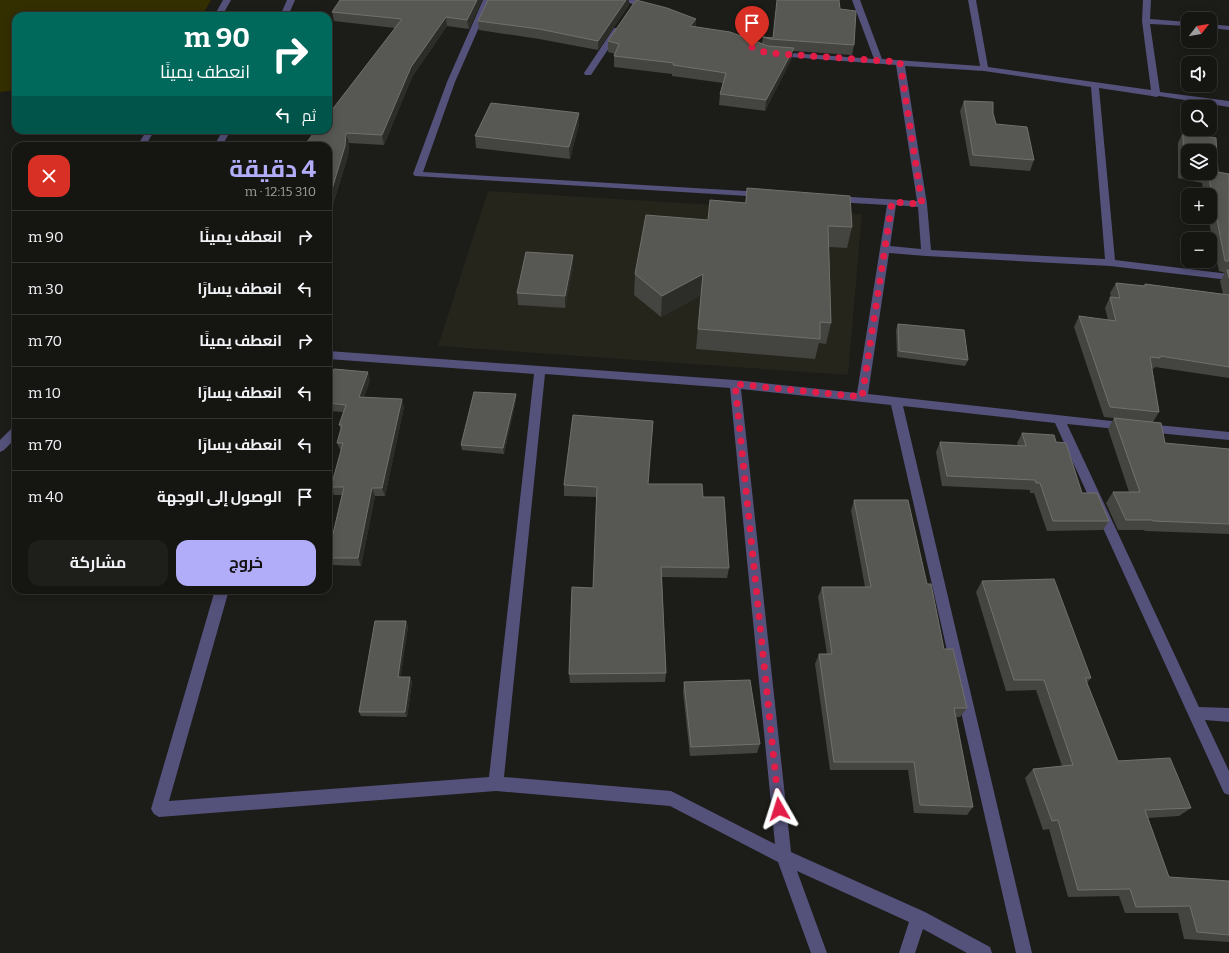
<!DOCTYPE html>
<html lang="ar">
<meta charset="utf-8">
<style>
body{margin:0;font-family:Bitter,Cairo,serif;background:#1e1e1b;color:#f1f3f6;direction:rtl;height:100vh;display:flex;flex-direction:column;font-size:15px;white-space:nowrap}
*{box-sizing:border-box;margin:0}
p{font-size:13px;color:#9d9f9f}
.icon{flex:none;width:22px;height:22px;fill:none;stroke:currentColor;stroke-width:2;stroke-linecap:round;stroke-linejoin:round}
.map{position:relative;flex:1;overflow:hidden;direction:ltr}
.details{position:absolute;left:12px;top:142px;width:320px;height:452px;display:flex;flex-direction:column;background:#151512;border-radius:12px;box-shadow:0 2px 10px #0003,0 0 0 1px #343432;direction:rtl}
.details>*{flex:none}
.guide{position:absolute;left:12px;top:12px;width:320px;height:122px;border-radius:12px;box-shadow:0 2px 10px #0003,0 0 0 1px #343432;direction:rtl;background:#00695c;color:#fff;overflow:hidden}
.needle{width:26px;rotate:59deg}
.controls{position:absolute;left:1181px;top:12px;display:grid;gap:8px}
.controls a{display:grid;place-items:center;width:36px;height:36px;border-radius:8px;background:#151512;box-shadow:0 2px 10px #0003,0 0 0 1px #343432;font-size:20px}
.pin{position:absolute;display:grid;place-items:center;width:34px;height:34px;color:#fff;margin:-41px -17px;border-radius:50% 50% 50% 0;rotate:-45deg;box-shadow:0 0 4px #0007}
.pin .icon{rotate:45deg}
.me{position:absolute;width:44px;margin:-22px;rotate:354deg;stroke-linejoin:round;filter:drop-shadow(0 0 3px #0008)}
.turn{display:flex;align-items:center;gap:14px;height:84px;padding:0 16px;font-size:18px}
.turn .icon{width:52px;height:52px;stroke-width:2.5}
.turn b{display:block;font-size:28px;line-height:34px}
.then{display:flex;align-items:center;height:38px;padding:0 16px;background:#0003;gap:8px;font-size:15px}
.round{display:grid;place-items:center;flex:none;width:42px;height:42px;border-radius:12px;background:#1e1e1b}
.summary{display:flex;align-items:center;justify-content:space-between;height:68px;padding:0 16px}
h1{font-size:24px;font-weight:700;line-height:30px;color:#b2adf9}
.action{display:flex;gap:8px;margin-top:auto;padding:8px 16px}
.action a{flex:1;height:46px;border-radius:12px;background:#b2adf9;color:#111;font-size:16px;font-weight:700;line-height:46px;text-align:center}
.action a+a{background:#1e1e1b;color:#f1f3f6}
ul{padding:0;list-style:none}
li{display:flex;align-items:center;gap:12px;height:52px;padding:0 16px;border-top:1px solid #343432}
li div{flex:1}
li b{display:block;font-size:15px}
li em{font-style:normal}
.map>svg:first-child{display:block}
</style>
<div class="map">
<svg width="1229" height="953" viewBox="0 0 1229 953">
<rect width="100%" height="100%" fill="#1c1c18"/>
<path fill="#25251c" d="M488 191 862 214 848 375 438 346Z"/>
<path fill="#332f00" d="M0 0H211L202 16H16V90L0 92Z"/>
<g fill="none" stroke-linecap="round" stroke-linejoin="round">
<path fill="#54517b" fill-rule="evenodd" d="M223 0H231L222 16H214Z
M287 0H295L288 16H280Z
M483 0H491L455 82 423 172 762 192 765 193 767 195 765 197 415 176 413 174 447 82Z
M623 0H634L653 8 649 10H646Z
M852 0H860L882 59 980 66 968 0H976L988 67 1151 90 1142 21 1143 0H1151L1150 19 1188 22V26L1150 24 1160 92 1229 101V107L1159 96 1156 97 1152 96 1099 88 1115 260 1229 274V280L1110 266 926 256 889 253 868 394 1130 423 1132 426 1130 429 1126 430 1067 424 1199 707 1229 708V722L1205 720 1229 771V795L1224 793 1055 423 903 406 1032 953H1016L891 405 741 389 791 852 925 912 990 947 992 953H967L923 929 915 953H899L909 922 797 871 827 953H811L778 862 670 806 496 791 159 817 154 814 151 809 215 590H229L169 801 489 777 534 374 328 359V351L735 380 857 393 887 205 835 202 830 199 835 196 917 201 896 65 777 56 773 54 777 52 874 59ZM905 66 984 71 1091 87 1105 259 931 250 927 204ZM896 205 918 207 921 249 890 246ZM545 374 730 388 775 844 671 791 504 777Z
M1210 24 1229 26V30L1210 28Z
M614 28H617L621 30 591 75H585L584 73Z
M147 130H155L145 146H137Z
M223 130H231L222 146H214Z
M1147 424 1229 432V440L1147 432 1143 431 1141 428 1143 425Z
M16 427V438L4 450 0 452V440L12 428Z"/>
</g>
<path fill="#444440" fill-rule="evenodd" d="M482 0 469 29 447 26 412 77 384 145 349 143 348 156 332 208 328 209V146L395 28 334 21 332 12Z
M629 5 598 50 539 39 479 30 478 21Z
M840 9 854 45 852 55 793 51 792 58 765 111 719 105 720 94 723 83 672 76V74L614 67V56L615 54 608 52V41L696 27 762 43 763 37 772 38Z
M964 101 993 113 996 124 1034 160 1030 171 970 166 960 111Z
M579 113V124L570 159 476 148 475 136Z
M1183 132 1218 172 1229 174V378L1155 367 1153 369H1152L1159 412 1153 422 1165 443 1229 449V534L1145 531 1144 530H1118L1106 503 1113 492H1129L1108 429 1114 418 1104 417 1074 327 1079 316 1108 320 1105 308 1110 297H1111L1110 293 1116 283 1144 286 1145 284 1223 294 1220 281 1225 273 1219 271 1208 217H1210V195H1204L1202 183 1178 178V143ZM1188 151 1210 173H1188Z
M747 188 852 227 847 248 829 247 831 323 826 344 819 343 815 359 696 349 701 295 661 317 634 295 635 274 708 220 745 203Z
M573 267 565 308 518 305 517 293Z
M898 324 968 360 965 366 897 357 896 330Z
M370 380 364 397 404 407 385 496H375L361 566 331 565 328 559V555L342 495H334L331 487 341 451 337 443 341 430 339 425 343 412 328 411V384Z
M516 394V400L504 454 462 450 461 445Z
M653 421 648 484 703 497 729 568 727 578 662 577 666 673 665 682 570 683 569 674 593 588 597 497 564 496V485Z
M1022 433 1056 442 1082 493 1109 521 1103 530 1047 531 1034 493H1030V490L942 486 936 452 940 442 1018 445 1017 443Z
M854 500 927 584 944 649 967 708 960 717H956L973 807 967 815 914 813 908 770H830L815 664 819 654H827L818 597 822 587H865L851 511Z
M982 581 1091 678 1087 683 1118 761 1191 808 1179 816 1148 818 1169 877 1229 881V942L1184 939 1178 913H1125L1119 896 1068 897 1049 829 1043 830 1025 778 1033 769 1062 766 1036 690 1006 691 976 592Z
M406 621 408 627 400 677H410L412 682 407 717 361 716 359 712Z
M684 682 760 744 757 753 690 756 683 692Z"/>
<path fill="#2c2c28" d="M477 0H482L469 29 467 20Z
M626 0H629V5L598 50V41Z
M446 17 447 26 412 77 384 145 382 135 411 67Z
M696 19V30L690 26Z
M794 48 792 58 765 111 766 100Z
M579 113V124L570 159 569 147Z
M346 133 349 143 348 156 332 208 329 199Z
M573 255V267L565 308V296Z
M703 274 701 295 661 317 662 296Z
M368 372 370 380 361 405 359 397Z
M516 394V400L504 454 503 448Z
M402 399 404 407 385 496 382 488Z
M372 488 375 496 361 566 358 558Z
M406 621 408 627 400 682 398 677Z
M410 677 412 682 407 717 405 712Z"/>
<path fill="#575753" stroke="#70706c" d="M340 0H477L467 20 446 17 411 67 382 135 346 133 345 146 329 199H328V146H304L316 130H328V115L402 19 332 12Z
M488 0H626L598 41 539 29 478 21Z
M636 0 667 8 696 19 690 26 730 32 768 46 794 48 766 100 720 94 726 73 673 65 674 63 614 56 619 44 608 41Z
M777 0H839L840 9 856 11 854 45 770 39 763 37 773 38Z
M964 101 993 102V113L996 124 1027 127 1034 160 973 155Z
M491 103 579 113 569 147 475 136Z
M1183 132 1216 138 1218 172 1229 174V261H1225L1208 173H1210V151H1188V169L1184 168Z
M747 188 850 196 852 227 828 226 831 323 820 322V339L698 329 703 274 662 296 635 274 646 215 708 220 710 200 746 203Z
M526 252 573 255 565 296 517 293Z
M1227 270H1229V278Z
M1116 283 1145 286V284L1229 295V367L1160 356V358L1150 357 1159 412 1110 407 1079 316 1116 321 1110 297 1120 298Z
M898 324 964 330 968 360 899 351Z
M334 369 368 372 359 397 402 399 382 488H372L358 558H328V555L344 487H331L343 443H337L342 425H339L346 405 328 403V384Z
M474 392 516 394 503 448 461 445Z
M573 415 653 421 648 484H702L703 497H724L729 568 661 567 666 673 569 674 572 587 593 588 597 487 564 485Z
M1114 418 1161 423 1165 443 1229 449V524L1153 521 1152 520H1126L1113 492H1140Z
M1022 433 1054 435 1056 442 1066 443 1082 493H1097L1109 521H1053L1040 483H1036L1035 480 947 476 940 442 1026 446Z
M854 500H908L927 584H931L944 649H953L967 708H954L973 807 920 805 914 762H834L819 654H832L822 587H871Z
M1054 579 1091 678H1085L1118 761 1170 758 1191 808 1145 810 1169 877 1229 881V935L1197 932 1190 906 1136 907 1130 889 1078 890 1058 820 1052 821 1033 769 1073 765 1044 680H1014L982 581Z
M375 621H406L398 677H410L405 712H359Z
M750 680 760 744 691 747 684 682Z"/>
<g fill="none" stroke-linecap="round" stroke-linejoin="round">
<path stroke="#e11d48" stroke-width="7" stroke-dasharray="0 12.6" d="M752 47 767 53 900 62 922 204 892 202 862 397 735 384 779 809"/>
</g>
</svg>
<div class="controls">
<a><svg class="needle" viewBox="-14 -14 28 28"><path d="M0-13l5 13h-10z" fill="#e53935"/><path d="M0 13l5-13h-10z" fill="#9d9f9f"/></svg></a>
<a><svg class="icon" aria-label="sound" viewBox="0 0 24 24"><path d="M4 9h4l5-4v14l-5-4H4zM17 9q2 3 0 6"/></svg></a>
<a><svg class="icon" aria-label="search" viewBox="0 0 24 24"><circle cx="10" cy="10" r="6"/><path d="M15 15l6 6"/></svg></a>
<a><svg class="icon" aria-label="layers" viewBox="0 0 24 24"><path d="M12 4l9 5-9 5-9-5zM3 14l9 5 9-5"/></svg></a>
<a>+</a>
<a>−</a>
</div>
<div class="pin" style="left:752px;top:47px;background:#d93025"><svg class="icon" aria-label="arrive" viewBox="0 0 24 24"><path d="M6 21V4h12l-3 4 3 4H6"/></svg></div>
<svg class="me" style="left:779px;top:809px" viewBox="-20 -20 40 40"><path d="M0-17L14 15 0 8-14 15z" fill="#e11d48" stroke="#fff" stroke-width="4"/></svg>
<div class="guide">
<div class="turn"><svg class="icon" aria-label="right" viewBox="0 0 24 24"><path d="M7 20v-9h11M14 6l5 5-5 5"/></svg><div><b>90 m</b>انعطف يمينًا</div></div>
<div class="then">ثم<svg class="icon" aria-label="left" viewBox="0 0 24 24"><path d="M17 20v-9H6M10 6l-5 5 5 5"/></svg></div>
</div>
<section class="details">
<div class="summary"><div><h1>4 دقيقة</h1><p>310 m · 12:15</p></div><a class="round" style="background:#d93025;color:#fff"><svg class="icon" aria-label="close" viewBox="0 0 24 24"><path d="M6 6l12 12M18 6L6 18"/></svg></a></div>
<ul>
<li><svg class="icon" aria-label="right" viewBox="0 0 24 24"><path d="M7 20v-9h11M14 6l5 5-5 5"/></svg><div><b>انعطف يمينًا</b></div><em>90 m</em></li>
<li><svg class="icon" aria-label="left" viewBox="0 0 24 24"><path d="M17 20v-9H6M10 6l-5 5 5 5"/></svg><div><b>انعطف يسارًا</b></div><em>30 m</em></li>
<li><svg class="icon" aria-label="right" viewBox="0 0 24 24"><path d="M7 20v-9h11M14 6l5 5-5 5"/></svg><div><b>انعطف يمينًا</b></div><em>70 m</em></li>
<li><svg class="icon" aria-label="left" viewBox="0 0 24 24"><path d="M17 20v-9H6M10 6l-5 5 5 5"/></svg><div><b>انعطف يسارًا</b></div><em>10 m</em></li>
<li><svg class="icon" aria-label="left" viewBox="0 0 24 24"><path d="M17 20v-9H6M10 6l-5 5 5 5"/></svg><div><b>انعطف يسارًا</b></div><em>70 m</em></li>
<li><svg class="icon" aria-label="arrive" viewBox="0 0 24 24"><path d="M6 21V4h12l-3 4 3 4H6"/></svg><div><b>الوصول إلى الوجهة</b></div><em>40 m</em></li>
</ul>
<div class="action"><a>خروج</a><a>مشاركة</a></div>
</section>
</div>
